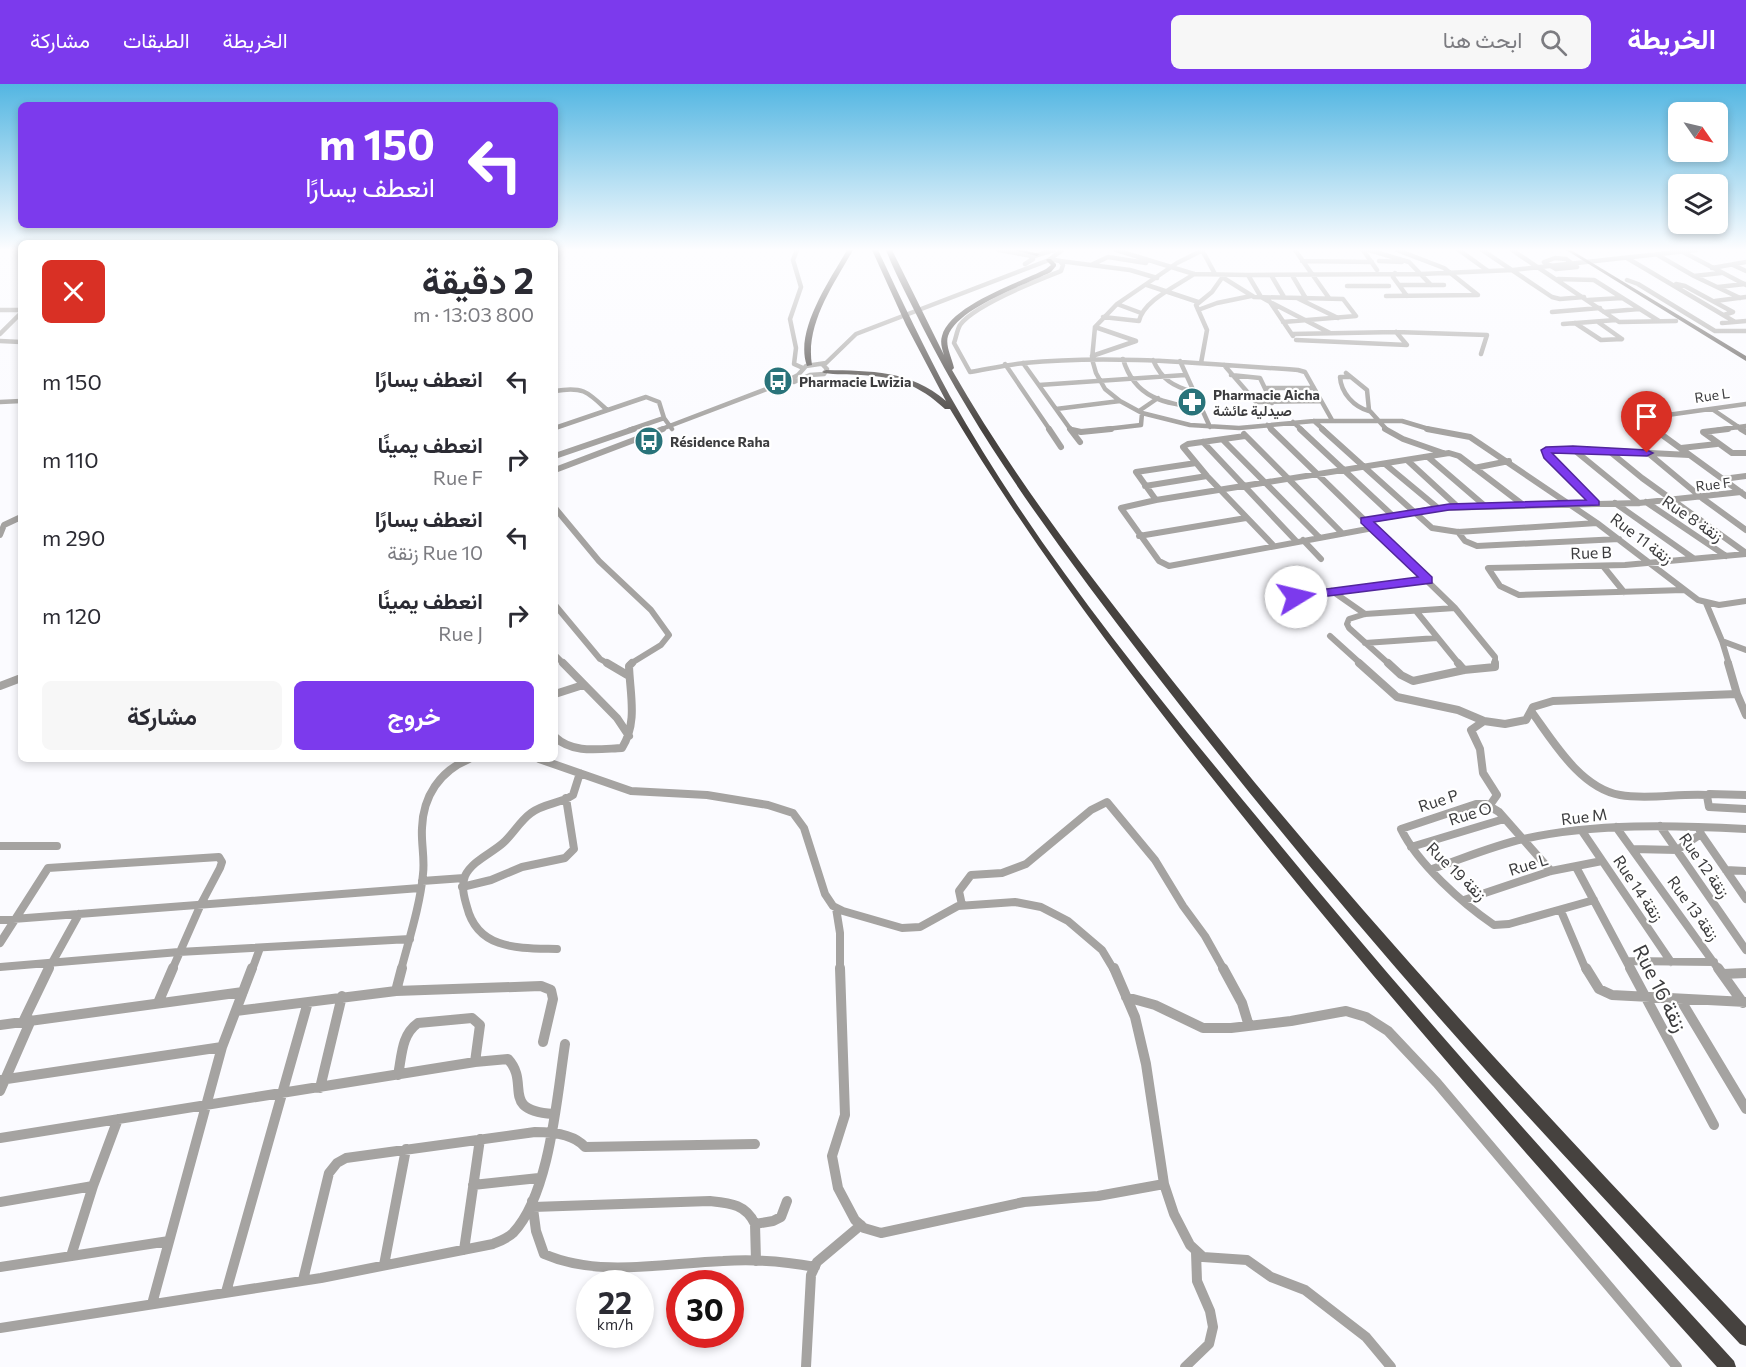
<!DOCTYPE html>
<html lang="ar">
<meta charset="utf-8">
<style>
body{margin:0;font-family:Commissioner,Vazirmatn,sans-serif;background:#f7f7f7;color:#2b2b33;direction:rtl;height:100vh;display:flex;flex-direction:column;font-size:22px;white-space:nowrap}
*{box-sizing:border-box;margin:0}
p{font-size:20px;color:#7c7c81}
.icon{flex:none;width:33px;height:33px;fill:none;stroke:currentColor;stroke-width:2;stroke-linecap:round;stroke-linejoin:round}
.map{position:relative;flex:1;overflow:hidden;direction:ltr}
.sheet{position:absolute;left:18px;top:156px;width:540px;height:522px;display:flex;flex-direction:column;background:#fff;border-radius:9px;box-shadow:0 3px 9px #0003;direction:rtl}
.sheet>*{flex:none}
.hud{position:absolute;left:18px;top:18px;width:540px;height:126px;border-radius:9px;box-shadow:0 3px 9px #0003;direction:rtl;background:#7c3aed;color:#fff;overflow:hidden}
.needle{width:39px;rotate:124deg}
.buttons{position:absolute;left:1668px;top:18px;display:grid;gap:12px}
.buttons a{display:grid;place-items:center;width:60px;height:60px;border-radius:9px;background:#fff;box-shadow:0 3px 9px #0003;font-size:30px}
.speed{position:absolute;left:576px;top:1186px;display:flex;gap:12px;font-size:30px;font-weight:700;text-align:center}
.speed>*{display:grid;place-content:center;width:78px;height:78px;border-radius:50%;background:#fff;box-shadow:0 3px 9px #0003;line-height:1}
.speed small{font-size:15px;font-weight:400}
.speed .limit{border:9px solid #d22;background:#fff;color:#111}
.pin{position:absolute;display:grid;place-items:center;width:51px;height:51px;color:#fff;margin:-62px -26px;border-radius:50% 50% 50% 0;rotate:-45deg;box-shadow:0 0 6px #0007}
.pin .icon{rotate:45deg}
.me{position:absolute;width:66px;margin:-33px;rotate:81deg;stroke-linejoin:round;filter:drop-shadow(0 0 4px #0008)}
.turn{display:flex;align-items:center;gap:21px;height:126px;padding:0 24px;font-size:27px}
.turn .icon{width:78px;height:78px;stroke-width:2.5}
.turn b{display:block;font-size:42px;line-height:51px}
.round{display:grid;place-items:center;flex:none;width:63px;height:63px;border-radius:9px;background:#f7f7f7}
.headline{display:flex;align-items:center;justify-content:space-between;height:102px;padding:0 24px}
h1{font-size:36px;font-weight:700;line-height:45px}
.button{display:flex;gap:12px;margin-top:auto;padding:12px 24px}
.button a{flex:1;height:69px;border-radius:9px;background:#7c3aed;color:#fff;font-size:24px;font-weight:700;line-height:69px;text-align:center}
.button a+a{background:#f7f7f7;color:#2b2b33}
ul{padding:0;list-style:none}
li{display:flex;align-items:center;gap:18px;height:78px;padding:0 24px}
li div{flex:1}
li b{display:block;font-size:22px}
li em{font-style:normal}
header{display:flex;align-items:center;gap:36px;box-sizing:border-box;height:84px;padding:0 30px;background:#7c3aed;color:#fff}
header strong{font-size:28px}
nav{display:flex;gap:33px;margin-inline-start:auto;font-size:21px}
.search{width:420px;height:54px;background:#f7f7f7;display:flex;align-items:center;gap:15px;box-sizing:border-box;padding:0 21px;border-radius:9px;color:#7c7c81;font-size:22px}
.map>svg:first-child{display:block}
</style>
<header>
<strong>الخريطة</strong>
<div class="search"><svg class="icon" aria-label="search" viewBox="0 0 24 24"><circle cx="10" cy="10" r="6"/><path d="M15 15l6 6"/></svg>ابحث هنا</div>
<nav><a>الخريطة</a><a>الطبقات</a><a>مشاركة</a></nav>
</header>
<div class="map">
<svg width="1746" height="1283" viewBox="0 0 1746 1283">
<rect width="100%" height="100%" fill="#fbfbff"/>
<g fill="none" stroke-linecap="round" stroke-linejoin="round">
<path stroke="#a5a3a1" stroke-width="4.5" d="M797 166 793 176 801 203 790 235 796 264 794 280 803 284
M999 166 1032 172
M1116 166 1194 190 1248 191 1421 190 1513 186 1696 166
M1202 166 1215 190
M1203 166 1177 179 1117 220 1095 243 1092 275 1096 289 1105 305 1120 317 1142 329 1190 341 1239 344 1314 337H1402L1432 346
M1295 166 1329 214
M1363 166 1377 186
M1369 166 1409 178 1431 201
M1459 166 1488 187
M1482 166 1552 213 1560 215 1584 213
M1512 166 1619 238 1676 237
M1683 168 1746 201
M1656 170 1694 192 1740 214
M1555 174 1566 175 1577 183 1556 185 1544 178Z
M1627 174 1735 238
M1050 175 1060 177 1063 181 1061 187C1038 196 974 221 960 241 957 246 956 254 954 259L970 288C988 285 1006 281 1024 279 1115 270 1207 280 1298 286L1305 288 1332 336
M1060 177 1091 181
M1302 177 1372 178
M1379 177 1402 178
M1146 179 1108 173 1091 181 1130 186 1157 194
M1025 180 1033 175 1031 173 1054 166
M1733 181 1746 187
M1712 184 1746 178
M1395 189 1393 193 1407 212
M1248 191 1261 213 1270 218 1293 252
M1271 191 1284 213
M1292 191 1305 213
M1694 192 1721 189
M1222 193 1254 213 1343 215 1356 232 1283 238
M1558 195 1594 196 1659 237
M1627 196 1638 200 1715 247
M1676 200 1685 202 1733 228 1724 231
M1147 201 1198 218
M1399 201H1444
M1347 202H1389
M1718 203 1745 200
M1386 212 1478 211 1444 184 1397 166
M1297 214 1338 234
M1588 216 1622 214
M1715 217 1746 213
M1272 219 1330 249
M1117 220 1141 229
M0 226H21
M1198 226 1217 219 1251 212
M1552 228 1600 224
M1604 228 1639 225
M1103 233 1139 237C1144 216 1177 202 1194 190
M1598 238 1622 255
M1575 239 1601 256 1622 255
M1722 239 1746 237
M1563 240 1616 236
M1715 247H1746
M0 250 21 229
M1292 250 1396 248 1487 251 1481 270
M1296 256 1407 261 1396 248
M0 257 21 258
M1092 272 1136 257 1095 243
M1123 275C1135 315 1164 319 1201 324
M1153 276C1162 296 1173 302 1193 308
M1180 277 1210 343
M1023 279 1071 346
M1201 279 1207 246 1196 221 1212 208 1224 191
M1005 280 1050 346
M1224 281 1256 318 1321 317
M1346 289 1367 306 1369 326 1387 346
M1231 291 1260 294 1272 319
M1351 293H1340C1341 309 1354 323 1369 327
M794 298 810 291 824 290 827 285 823 281
M1039 301 1185 291
M1266 304H1314
M555 307C583 302 588 308 607 326
M0 318 21 317
M1056 325 1120 317
M1712 325 1743 346
M1139 327 1158 314
M1314 337 1324 346
M1293 338 1302 346
M1267 341 1272 346
M555 344 646 313 659 318 664 334 672 345
M629 346 664 334
M659 346 785 298 798 291 806 282 826 279 856 250 1049 176 1062 166
M1098 346 1141 341 1142 329
M1656 346 1646 334 1746 320
M1717 346 1746 342"/>
<path stroke="#a5a3a1" stroke-width="6" d="M1049 345 1061 363
M1070 345 1080 358
M1271 345 1455 524
M1300 345 1392 431
M1322 345 1432 444 1458 448 1597 439
M1385 345 1403 355 1443 369
M1427 345 1470 353 1597 439 1698 516 1719 521 1746 517
M1654 345 1746 412
M1728 345 1703 348 1732 369H1746
M1741 345 1746 348
M1072 346 1081 348 1111 345
M1244 350 1342 449
M1245 352 1188 360 1183 363 1207 392 1274 462
M1223 356 1319 453
M1203 358 1297 458
M1681 364 1717 360
M1573 365 1639 419
M1609 367 1642 394 1746 469
M1648 369 1702 414 1746 446
M555 372 634 345
M1428 373 1485 422
M1407 376 1458 423
M1385 380 1438 424
M1474 384 1509 377
M555 386 663 345
M1723 395 1746 392
M1145 402 1207 392
M1156 416 1136 388 1196 379
M1646 418 1726 472
M1595 419 1548 372 1546 366 1573 365 1689 371
M1615 419 1693 474
M555 424 599 477 651 526 669 551 661 561 630 580
M1365 437 1438 424 1639 419 1741 408
M1373 444 1169 482 1159 477 1121 424 1156 416 1449 369 1459 372 1522 420
M1458 448 1465 457 1477 462 1619 455
M0 451 4 441 21 433
M1139 452 1246 434
M1303 456 1321 475
M1603 482 1624 508
M1684 506 1519 511 1500 502 1488 484 1625 481 1746 470
M1332 507 1365 530
M1297 512 1428 496
M1706 519 1722 557 1729 580
M555 521 600 575 609 580
M1455 524 1495 573V580
M1416 527 1459 580
M1330 552 1361 580
M1722 557 1746 566
M1365 559 1437 554
M555 571 564 580
M1389 580 1349 544 1347 540 1349 535 1365 530 1455 524"/>
<path stroke="#a5a3a1" stroke-width="8" d="M563 579 617 634 629 652
M607 579 629 592
M1359 579 1397 613 1458 626 1484 637
M1388 579 1401 591 1413 597 1464 586 1495 583V579
M1458 579 1464 586
M0 602 21 594
M555 610 583 601
M1737 610 1746 631
M1531 627C1553 657 1580 704 1620 711 1648 716 1679 709 1708 711
M555 653C573 670 599 665 622 664 638 638 630 611 629 582L632 579
M539 675 631 707 707 711 768 721 793 729 804 744 825 810 833 822 843 827 902 844 920 843 958 822 1015 818 1041 823 1068 837 1102 866 1114 886
M1746 711 1709 710 1707 712 1709 723 1746 725
M1490 721 1497 711 1483 689 1480 665 1471 646 1484 637 1505 640 1526 636 1533 623 1553 617 1737 610 1728 579
M1660 742 1746 866
M1616 743 1719 886
M1582 747 1671 878
M1701 750 1746 815
M0 762H57
M1411 763 1504 735
M1633 765 1677 766 1701 750 1699 744
M1576 783 1631 886
M1432 785C1462 775 1492 762 1523 755 1596 739 1672 741 1746 745
M1726 786 1746 787
M1551 787 1499 728 1486 720H1476L1401 745C1418 780 1462 819 1494 841L1509 840 1594 816
M422 797 464 794
M462 803 491 796 522 783 565 774 574 765 566 714
M1464 816 1551 787 1602 777
M962 821 959 807 971 791 1002 789 1026 780 1091 726 1107 718 1155 776 1183 822 1205 852 1224 886
M836 824 840 849V886
M1561 827 1586 886
M0 836 420 804
M0 859 48 784 219 773 222 778 220 784 201 820 172 886
M557 865C521 864 478 867 467 823 464 813 461 802 465 792 472 777 492 769 503 759 513 750 520 737 531 729 544 719 560 720 573 711L580 689
M1627 877 1714 878
M0 883 179 868 410 855
M48 886 79 830
M252 886 260 864
M401 886C409 855 420 822 423 790 425 775 421 759 422 744 423 712 440 687 469 675"/>
<path stroke="#a5a3a1" stroke-width="10" d="M840 884 845 1031 832 1072 838 1104 855 1136 864 1144 881 1149 1024 1118 1098 1112 1164 1100
M1114 884 1135 933 1146 980 1164 1100 1174 1130 1190 1161 1203 1173 1247 1176 1271 1193 1305 1206 1366 1253 1391 1283
M1223 884 1242 919 1249 942
M1586 884 1599 905 1612 911 1746 918
M1630 884 1714 1041
M1718 884 1743 919
M1723 890 1746 889
M396 907 402 884
M1126 913 1155 921 1203 944H1231L1291 937 1346 927 1366 933 1388 947 1437 999 1677 1283
M1680 915 1746 1025
M158 919 173 884
M236 927 396 907 541 902 551 906 553 915 543 958
M23 938 49 884
M0 941 243 908
M398 991C402 972 401 951 418 939L472 934 480 941 475 978
M0 996 222 963
M320 1004 342 912
M0 1007 31 936
M0 1054 475 978 508 975C531 1000 499 1026 553 1030
M473 1101 539 1094
M532 1117 536 1147 544 1170C599 1194 665 1179 723 1177 754 1175 784 1177 815 1183
M0 1118 93 1102
M533 1123 710 1117C730 1119 746 1120 755 1140L773 1137 781 1133 787 1117
M755 1140 756 1177
M464 1166 480 1055
M71 1172 93 1102 118 1035
M384 1181 406 1065
M0 1183 169 1157
M303 1196 329 1089 337 1079 346 1074 535 1048C552 1048 574 1050 585 1063L755 1060
M226 1208 308 918
M152 1220 222 963 252 884
M0 1244 321 1194 493 1160C500 1157 508 1154 513 1149 550 1110 557 1012 565 960
M806 1283 811 1191 817 1178 861 1141
M1185 1283 1209 1260 1213 1243 1210 1227 1197 1197 1196 1168"/>
<path fill="#5f5b58" fill-rule="evenodd" d="M1566 166H1571L1746 272V277Z"/>
<path fill="#46423f" fill-rule="evenodd" d="M847 166H853C834 200 805 240 812 281L807 282C794 247 830 196 847 166Z
M872 166H878C901 215 924 264 950 312 1040 472 1159 615 1276 756 1423 935 1578 1107 1734 1277L1736 1283H1717C1562 1112 1410 939 1265 760 1152 620 1042 479 950 325H945C919 301 897 293 861 291 848 290 836 291 824 289L822 288 826 286C871 287 910 286 946 317L906 241Z
M886 166H892L944 271C942 265 940 258 942 252 950 221 1019 199 1046 185L1051 181 1046 176 1047 175H1051L1056 180V182L1051 188C1025 201 957 224 948 252 945 262 952 274 954 284L952 286C1021 407 1109 517 1196 626 1368 842 1556 1042 1746 1242V1262L1740 1260C1657 1171 1574 1083 1492 993 1372 860 1257 721 1147 579 1065 472 983 363 922 242 910 217 896 192 886 166Z
M1013 166H1023L1040 170 1037 172Z"/>
</g>
<linearGradient id="sky" x2="0" y2="1"><stop stop-color="#53b6e2"/><stop offset="0.48" stop-color="#fdfdff"/><stop offset="1" stop-color="#fdfdff" stop-opacity="0"/></linearGradient>
<rect width="1746" height="345" fill="url(#sky)"/>
<path fill="#7c3aed" stroke="#51269a" stroke-width="1.5" d="M1573 362 1647 366 1653 369 1647 372 1552 369 1599 417V421L1449 426 1374 438 1432 493V499L1296 516 1290 513 1296 509 1418 493 1361 439V434L1449 420 1586 416 1544 374 1541 366 1546 363Z"/>
<defs>
<g id="bus-disc" transform="scale(1.5)"><circle r="9.5" fill="#29737a" stroke="#fff"/><path d="M-5-6H5V4H4V6H2V4H-2V6H-4V4H-5ZM-3.5-4V0h7V-4ZM-3.5 1.2v1.5H-2V1.2ZM2 1.2v1.5H3.5V1.2Z" fill="#fff"/></g>
<g id="pharmacy-disc" transform="scale(1.5)"><circle r="9.5" fill="#29737a" stroke="#fff"/><path d="M-2-6h4v4h4v4h-4v4h-4v-4h-4v-4h4Z" fill="#fff"/></g>
</defs>
<g fill-rule="evenodd">
<use href="#bus-disc" x="778" y="297"/>
<use href="#pharmacy-disc" x="1192" y="318"/>
<use href="#bus-disc" x="649" y="357"/>
</g>
<g text-anchor="middle" dominant-baseline="central" stroke-width="4.5" stroke-linejoin="round" paint-order="stroke">
<g font-size="14" font-weight="bold" fill="#3c3c3e" stroke="#fff" text-anchor="start">
<text x="799" y="297">Pharmacie Lwizia</text>
<text x="1213" y="310">Pharmacie Aicha<tspan x="1213" dy="16">صيدلية عائشة</tspan></text>
<text x="670" y="357">Résidence Raha</text>
</g>
<g font-size="14" fill="#3c3c3e" stroke="#fff">
<text transform="translate(1712 311) rotate(-8)">Rue L</text>
<text transform="translate(1713 400) rotate(-7)">Rue F</text>
</g>
<g font-size="16" fill="#3c3c3e" stroke="#fff">
<text transform="translate(1693 434) rotate(34)">Rue 8 زنقة</text>
<text transform="translate(1642 454) rotate(37)">Rue 11 زنقة</text>
<text transform="translate(1591 468) rotate(-2)">Rue B</text>
<text transform="translate(1438 716) rotate(-18)">Rue P</text>
<text transform="translate(1470 729) rotate(-17)">Rue O</text>
<text transform="translate(1584 732) rotate(-7)">Rue M</text>
<text transform="translate(1528 780) rotate(-17)">Rue L</text>
<text transform="translate(1705 781) rotate(55)">Rue 12 زنقة</text>
<text transform="translate(1457 787) rotate(44)">Rue 19 زنقة</text>
<text transform="translate(1639 804) rotate(56)">Rue 14 زنقة</text>
<text transform="translate(1694 824) rotate(54)">Rue 13 زنقة</text>
</g>
<g font-size="20" fill="#3c3c3e" stroke="#fff">
<text transform="translate(1661 904) rotate(63)">Rue 16 زنقة</text>
</g>
</g>
</svg>
<div class="buttons">
<a><svg class="needle" viewBox="-14 -14 28 28"><path d="M0-13l5 13h-10z" fill="#e53935"/><path d="M0 13l5-13h-10z" fill="#7c7c81"/></svg></a>
<a><svg class="icon" aria-label="layers" viewBox="0 0 24 24"><path d="M12 4l9 5-9 5-9-5zM3 14l9 5 9-5"/></svg></a>
</div>
<div class="speed"><div>22<small>km/h</small></div><div class="limit">30</div></div>
<div class="pin" style="left:1647px;top:369px;background:#d93025"><svg class="icon" aria-label="arrive" viewBox="0 0 24 24"><path d="M6 21V4h12l-3 4 3 4H6"/></svg></div>
<svg class="me" style="left:1296px;top:513px" viewBox="-20 -20 40 40"><circle r="19" fill="#fff"/><path d="M0-13L10 11 0 6-10 11z" fill="#7c3aed"/></svg>
<div class="hud">
<div class="turn"><svg class="icon" aria-label="left" viewBox="0 0 24 24"><path d="M17 20v-9H6M10 6l-5 5 5 5"/></svg><div><b>150 m</b>انعطف يسارًا</div></div>
</div>
<section class="sheet">
<div class="headline"><div><h1>2 دقيقة</h1><p>800 m · 13:03</p></div><a class="round" style="background:#d93025;color:#fff"><svg class="icon" aria-label="close" viewBox="0 0 24 24"><path d="M6 6l12 12M18 6L6 18"/></svg></a></div>
<ul>
<li><svg class="icon" aria-label="left" viewBox="0 0 24 24"><path d="M17 20v-9H6M10 6l-5 5 5 5"/></svg><div><b>انعطف يسارًا</b></div><em>150 m</em></li>
<li><svg class="icon" aria-label="right" viewBox="0 0 24 24"><path d="M7 20v-9h11M14 6l5 5-5 5"/></svg><div><b>انعطف يمينًا</b><p>Rue F</p></div><em>110 m</em></li>
<li><svg class="icon" aria-label="left" viewBox="0 0 24 24"><path d="M17 20v-9H6M10 6l-5 5 5 5"/></svg><div><b>انعطف يسارًا</b><p>Rue 10 زنقة</p></div><em>290 m</em></li>
<li><svg class="icon" aria-label="right" viewBox="0 0 24 24"><path d="M7 20v-9h11M14 6l5 5-5 5"/></svg><div><b>انعطف يمينًا</b><p>Rue J</p></div><em>120 m</em></li>
</ul>
<div class="button"><a>خروج</a><a>مشاركة</a></div>
</section>
</div>
